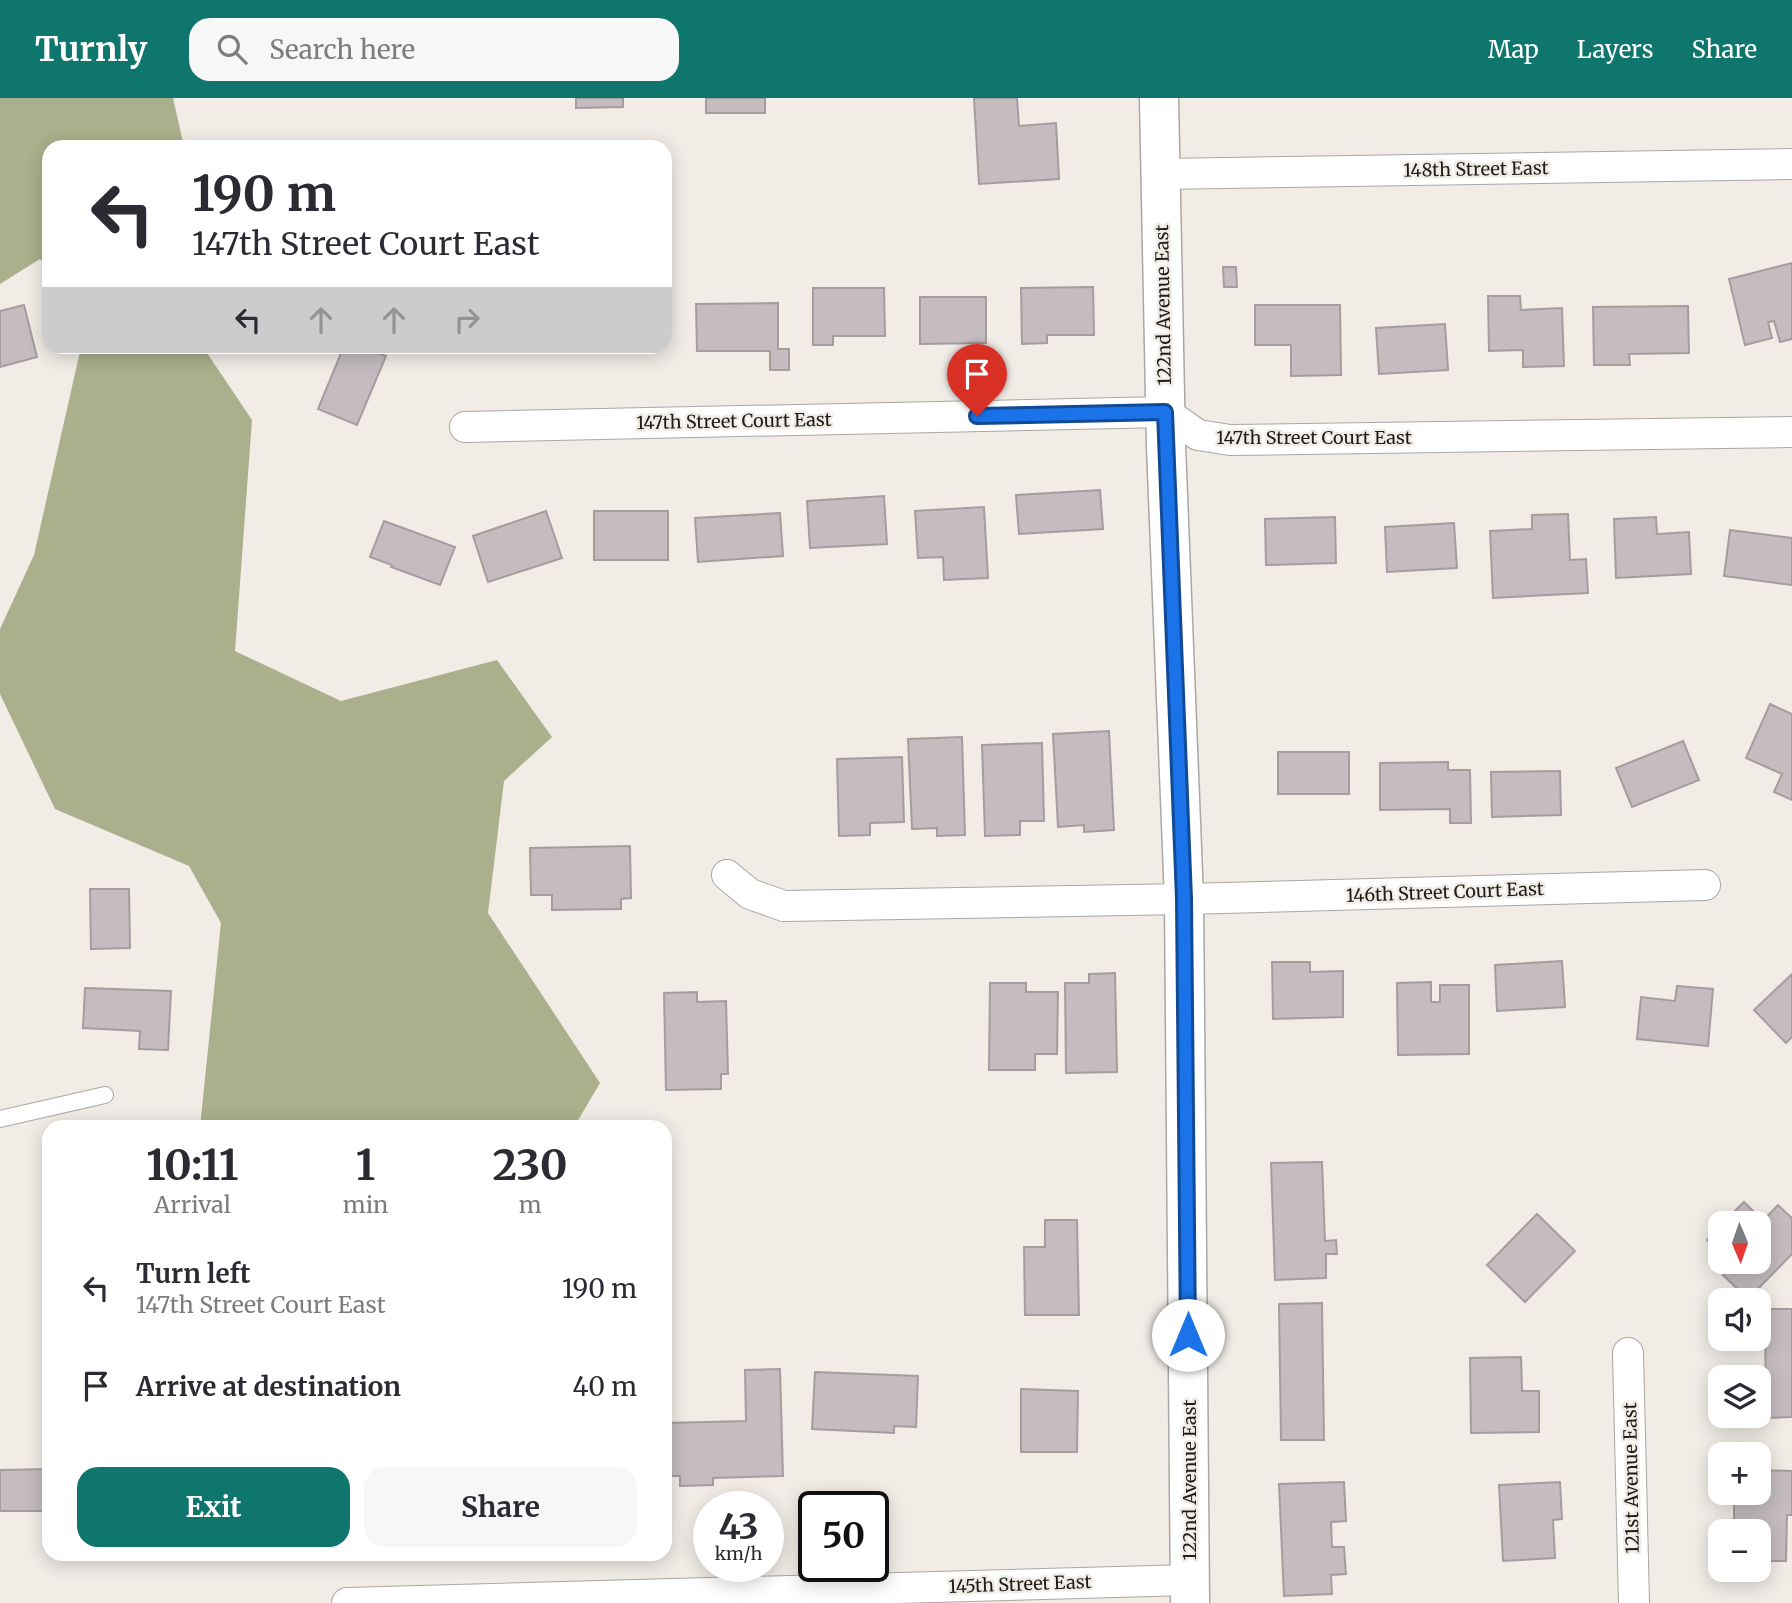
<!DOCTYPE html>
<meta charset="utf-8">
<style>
body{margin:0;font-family:Merriweather,serif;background:#f7f7f7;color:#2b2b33;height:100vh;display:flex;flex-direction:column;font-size:26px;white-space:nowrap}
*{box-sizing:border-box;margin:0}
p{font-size:23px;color:#7c7c81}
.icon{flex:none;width:38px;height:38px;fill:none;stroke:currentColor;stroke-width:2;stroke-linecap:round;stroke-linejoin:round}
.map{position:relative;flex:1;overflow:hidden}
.details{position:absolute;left:42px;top:1022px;width:630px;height:441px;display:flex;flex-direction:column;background:#fff;border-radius:21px;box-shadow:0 4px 18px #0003}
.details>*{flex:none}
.hud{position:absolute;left:42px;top:42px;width:630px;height:214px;border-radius:21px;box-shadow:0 4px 18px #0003;background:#fff;color:#2b2b33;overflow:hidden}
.needle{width:46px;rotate:178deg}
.controls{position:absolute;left:1708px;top:1113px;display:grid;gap:14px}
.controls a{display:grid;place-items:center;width:63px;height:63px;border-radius:14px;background:#fff;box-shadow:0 4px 18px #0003;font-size:35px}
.speed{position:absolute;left:693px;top:1393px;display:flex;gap:14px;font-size:35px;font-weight:700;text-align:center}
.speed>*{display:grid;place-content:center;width:91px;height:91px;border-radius:50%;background:#fff;box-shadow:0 4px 18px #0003;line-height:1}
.speed small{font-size:18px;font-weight:400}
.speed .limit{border:4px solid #111;border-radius:10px;background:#fff;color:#111}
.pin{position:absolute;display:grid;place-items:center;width:60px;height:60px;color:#fff;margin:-72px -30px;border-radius:50% 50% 50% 0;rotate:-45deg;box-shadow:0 0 7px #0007}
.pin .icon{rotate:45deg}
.me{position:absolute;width:77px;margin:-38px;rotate:0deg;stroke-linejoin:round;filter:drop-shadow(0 0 5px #0008)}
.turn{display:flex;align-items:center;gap:24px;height:147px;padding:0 35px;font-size:32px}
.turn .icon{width:91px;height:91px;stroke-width:2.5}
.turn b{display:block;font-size:49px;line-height:60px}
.lanes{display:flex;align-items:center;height:66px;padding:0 35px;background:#0003;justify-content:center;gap:35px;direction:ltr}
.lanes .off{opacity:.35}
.eta{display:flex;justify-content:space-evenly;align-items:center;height:119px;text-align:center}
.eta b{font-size:42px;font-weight:700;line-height:49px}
.cta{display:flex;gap:14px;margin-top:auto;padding:14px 35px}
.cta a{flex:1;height:80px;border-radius:21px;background:#0f766e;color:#fff;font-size:28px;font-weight:700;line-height:80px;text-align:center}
.cta a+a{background:#f7f7f7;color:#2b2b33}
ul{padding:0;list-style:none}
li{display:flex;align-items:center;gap:21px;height:98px;padding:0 35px}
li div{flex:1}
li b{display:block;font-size:26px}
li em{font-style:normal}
header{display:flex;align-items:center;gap:42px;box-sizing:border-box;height:98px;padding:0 35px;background:#0f766e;color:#fff}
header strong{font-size:33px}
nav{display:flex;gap:38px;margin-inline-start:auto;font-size:24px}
.search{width:490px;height:63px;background:#f7f7f7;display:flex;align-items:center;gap:18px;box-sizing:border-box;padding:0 24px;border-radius:21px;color:#7c7c81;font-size:26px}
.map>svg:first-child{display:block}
</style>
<header>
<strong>Turnly</strong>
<div class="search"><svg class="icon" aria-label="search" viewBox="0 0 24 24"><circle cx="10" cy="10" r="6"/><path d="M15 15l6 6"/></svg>Search here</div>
<nav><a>Map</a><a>Layers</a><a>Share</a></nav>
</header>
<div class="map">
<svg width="1792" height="1505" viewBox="0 0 1792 1505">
<rect width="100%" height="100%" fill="#f1ece6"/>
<path fill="#aab08b" d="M0 0H173L184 49H49V169L40 161 0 186Z
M81 249H203L252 322 235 553 341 603 497 562 552 639 504 683 488 815 600 985 574 1029H200L221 825 189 768 55 711 0 596V531L34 457Z"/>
<path fill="#c4bcbf" stroke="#a49da0" stroke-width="2" d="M576 0H623V9L576 10Z
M706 0H765V15H706Z
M974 0H1017L1019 28 1056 25 1059 81 979 86Z
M1792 165V241L1780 244 1774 223 1768 224 1772 240 1745 247 1729 181Z
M1223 169H1236L1237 189H1224Z
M1093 189 1094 237H1047V245L1022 246 1021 190Z
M813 190H884L885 238H833V247H813Z
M1488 198H1520L1521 212 1562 210 1564 268 1523 269V252L1489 253Z
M920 199H986V245L920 246Z
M778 205V251H789V272H770V253H697L696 206Z
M24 207 37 259 0 269V213Z
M1255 207H1340L1341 277 1291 278V247H1255Z
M1688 208 1689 255 1629 256 1630 267H1594L1593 209Z
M1445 226 1448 272 1379 276 1376 230Z
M344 248H363L386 258 357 327 318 311Z
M1100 392 1103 431 1019 436 1016 397Z
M884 398 887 446 810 450 807 403Z
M984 409 988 480 944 482 943 459 918 460 915 413Z
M546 413 562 460 488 484 473 438Z
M594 413H668V462H594Z
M780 415 783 458 698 464 695 420Z
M1568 416 1570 462 1586 461 1588 495 1493 500 1490 433 1532 431V417Z
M1335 419 1336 465 1266 467 1265 421Z
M1656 419 1657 436 1689 434 1691 476 1616 480 1614 421Z
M384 423 455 449 440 487 391 469 392 467 370 459Z
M1454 425 1457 470 1387 474 1385 429Z
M1730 432 1792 440V487L1724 478Z
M1770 606 1792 616V702L1774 694 1782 676 1746 660Z
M1109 633 1114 732 1084 734V727L1058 729 1053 636Z
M962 639 965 737 937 738V730L912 731 908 641Z
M1683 643 1699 682 1632 709 1616 670Z
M1042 645 1044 723H1020V737L985 738 982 647Z
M1278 654H1349V696H1278Z
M902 659 904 724 870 725V737L839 738 837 661Z
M1448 664V672H1470L1471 725H1450V711L1380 712V665Z
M1560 673 1561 717 1492 719 1491 674Z
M630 748 631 800 621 801V811L552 812V797H531L530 750Z
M90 791H129L130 850 91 851Z
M1562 863 1565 909 1497 913 1495 867Z
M1272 864H1310V874L1343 873V919L1273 921Z
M1115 875 1117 974 1066 975 1065 885H1089V876Z
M1792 876V939L1786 945 1754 912Z
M1431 884V904H1440V887H1469V956L1398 957 1397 885Z
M990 885H1026V894H1058L1057 956H1035V972H989Z
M1677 888 1713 891 1708 948 1637 941 1641 899 1675 903Z
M85 890 171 893 168 952 139 951 140 933 83 930Z
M697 894V904L726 903 728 976H721V991L666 992 664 895Z
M1322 1064 1325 1143 1336 1142 1337 1156H1326V1180L1275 1182 1271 1065Z
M1744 1104 1763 1123 1778 1107 1792 1120V1156L1748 1201 1723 1177 1733 1168 1729 1164H1759V1125H1723Z
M1537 1116 1575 1153 1525 1204 1487 1167Z
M1045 1122H1077L1079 1217H1025L1024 1149H1045Z
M1720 1128V1155L1707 1142Z
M1322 1205 1324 1342H1281L1279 1206Z
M1765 1211H1792V1319L1766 1320Z
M1521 1259 1522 1293H1539V1334L1471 1335 1470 1260Z
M780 1271 783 1378 713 1380V1387L680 1388V1378H665V1325L746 1323 745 1272Z
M815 1274 918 1278 916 1329 894 1328V1335L812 1331Z
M1021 1291 1078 1293 1077 1354H1021Z
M49 1371V1413H0V1372Z
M1759 1372 1792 1373V1417H1787L1786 1463H1759V1433H1720V1462L1718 1461 1719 1426H1734V1405H1730V1395H1759Z
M1344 1384 1346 1423 1331 1424 1332 1449H1344L1346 1476 1331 1477 1332 1496 1284 1498 1279 1386Z
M1560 1384 1562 1421 1553 1422 1555 1460 1503 1463 1499 1387Z"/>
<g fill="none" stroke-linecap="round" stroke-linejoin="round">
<g stroke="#aba7a2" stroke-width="18">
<path id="service" d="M0 1021 105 997"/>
</g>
<g stroke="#aba7a2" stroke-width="32">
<path id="minor" d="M1161 76 1792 66
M465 329 1165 314 1198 337 1230 342 1792 334
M727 777 750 796 784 808 1184 801 1705 787
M1628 1255 1634 1505
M347 1505 1189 1482"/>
</g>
<g stroke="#aba7a2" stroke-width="41">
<path id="secondary" d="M1159 0 1166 348 1184 801 1190 1505"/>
</g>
<use href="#service" stroke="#fff" stroke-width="16"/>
<use href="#minor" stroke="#fff" stroke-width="30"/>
<use href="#secondary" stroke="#fff" stroke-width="38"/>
</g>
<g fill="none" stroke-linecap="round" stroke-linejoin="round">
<g stroke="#114b97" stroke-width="18">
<path id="route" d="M977 318 1165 314 1184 801 1188 1237"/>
</g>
<use href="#route" stroke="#1a73e8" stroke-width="12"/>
</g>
<g text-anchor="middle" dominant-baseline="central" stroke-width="5" stroke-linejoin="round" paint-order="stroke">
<g font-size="18" fill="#1e1d1b" stroke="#f1ece6">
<text transform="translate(1476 71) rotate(-1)">148th Street East</text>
<text transform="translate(1163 207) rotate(-91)">122nd Avenue East</text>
<text transform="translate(734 323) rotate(-1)">147th Street Court East</text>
<text x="1314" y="339">147th Street Court East</text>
<text transform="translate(1445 794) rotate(-2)">146th Street Court East</text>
<text transform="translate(1631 1380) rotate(-91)">121st Avenue East</text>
<text transform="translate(1189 1382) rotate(-90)">122nd Avenue East</text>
<text transform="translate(1020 1486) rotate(-2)">145th Street East</text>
</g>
</g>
</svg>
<div class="controls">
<a><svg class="needle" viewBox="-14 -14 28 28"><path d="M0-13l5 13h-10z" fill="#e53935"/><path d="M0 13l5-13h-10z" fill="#7c7c81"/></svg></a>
<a><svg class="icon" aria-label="sound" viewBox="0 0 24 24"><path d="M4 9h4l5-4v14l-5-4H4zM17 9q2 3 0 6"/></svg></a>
<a><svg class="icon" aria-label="layers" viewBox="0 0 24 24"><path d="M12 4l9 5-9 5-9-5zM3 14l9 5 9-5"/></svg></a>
<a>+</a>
<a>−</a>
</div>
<div class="speed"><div>43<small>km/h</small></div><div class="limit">50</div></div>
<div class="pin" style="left:977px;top:318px;background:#d93025"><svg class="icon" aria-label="arrive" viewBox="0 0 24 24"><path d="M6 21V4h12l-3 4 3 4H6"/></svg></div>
<svg class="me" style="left:1188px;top:1237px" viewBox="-20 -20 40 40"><circle r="19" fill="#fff"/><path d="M0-13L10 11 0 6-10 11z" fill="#1a73e8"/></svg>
<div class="hud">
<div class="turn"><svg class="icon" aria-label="left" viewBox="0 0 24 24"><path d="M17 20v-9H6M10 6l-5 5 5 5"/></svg><div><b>190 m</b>147th Street Court East</div></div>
<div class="lanes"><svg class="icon" aria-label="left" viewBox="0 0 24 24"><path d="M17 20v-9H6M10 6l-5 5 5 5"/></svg><svg class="icon off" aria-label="ahead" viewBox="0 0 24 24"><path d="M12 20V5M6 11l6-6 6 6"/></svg><svg class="icon off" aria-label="ahead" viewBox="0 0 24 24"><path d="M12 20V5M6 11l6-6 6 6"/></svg><svg class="icon off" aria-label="right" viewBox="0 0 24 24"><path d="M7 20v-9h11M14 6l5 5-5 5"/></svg></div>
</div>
<section class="details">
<div class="eta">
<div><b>10:11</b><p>Arrival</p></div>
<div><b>1</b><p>min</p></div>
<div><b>230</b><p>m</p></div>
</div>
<ul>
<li><svg class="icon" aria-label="left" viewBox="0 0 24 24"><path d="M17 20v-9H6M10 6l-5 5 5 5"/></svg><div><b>Turn left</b><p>147th Street Court East</p></div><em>190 m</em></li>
<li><svg class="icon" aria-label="arrive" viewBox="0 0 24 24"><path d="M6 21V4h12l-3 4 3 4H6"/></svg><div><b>Arrive at destination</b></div><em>40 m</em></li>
</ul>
<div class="cta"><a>Exit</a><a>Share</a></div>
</section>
</div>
